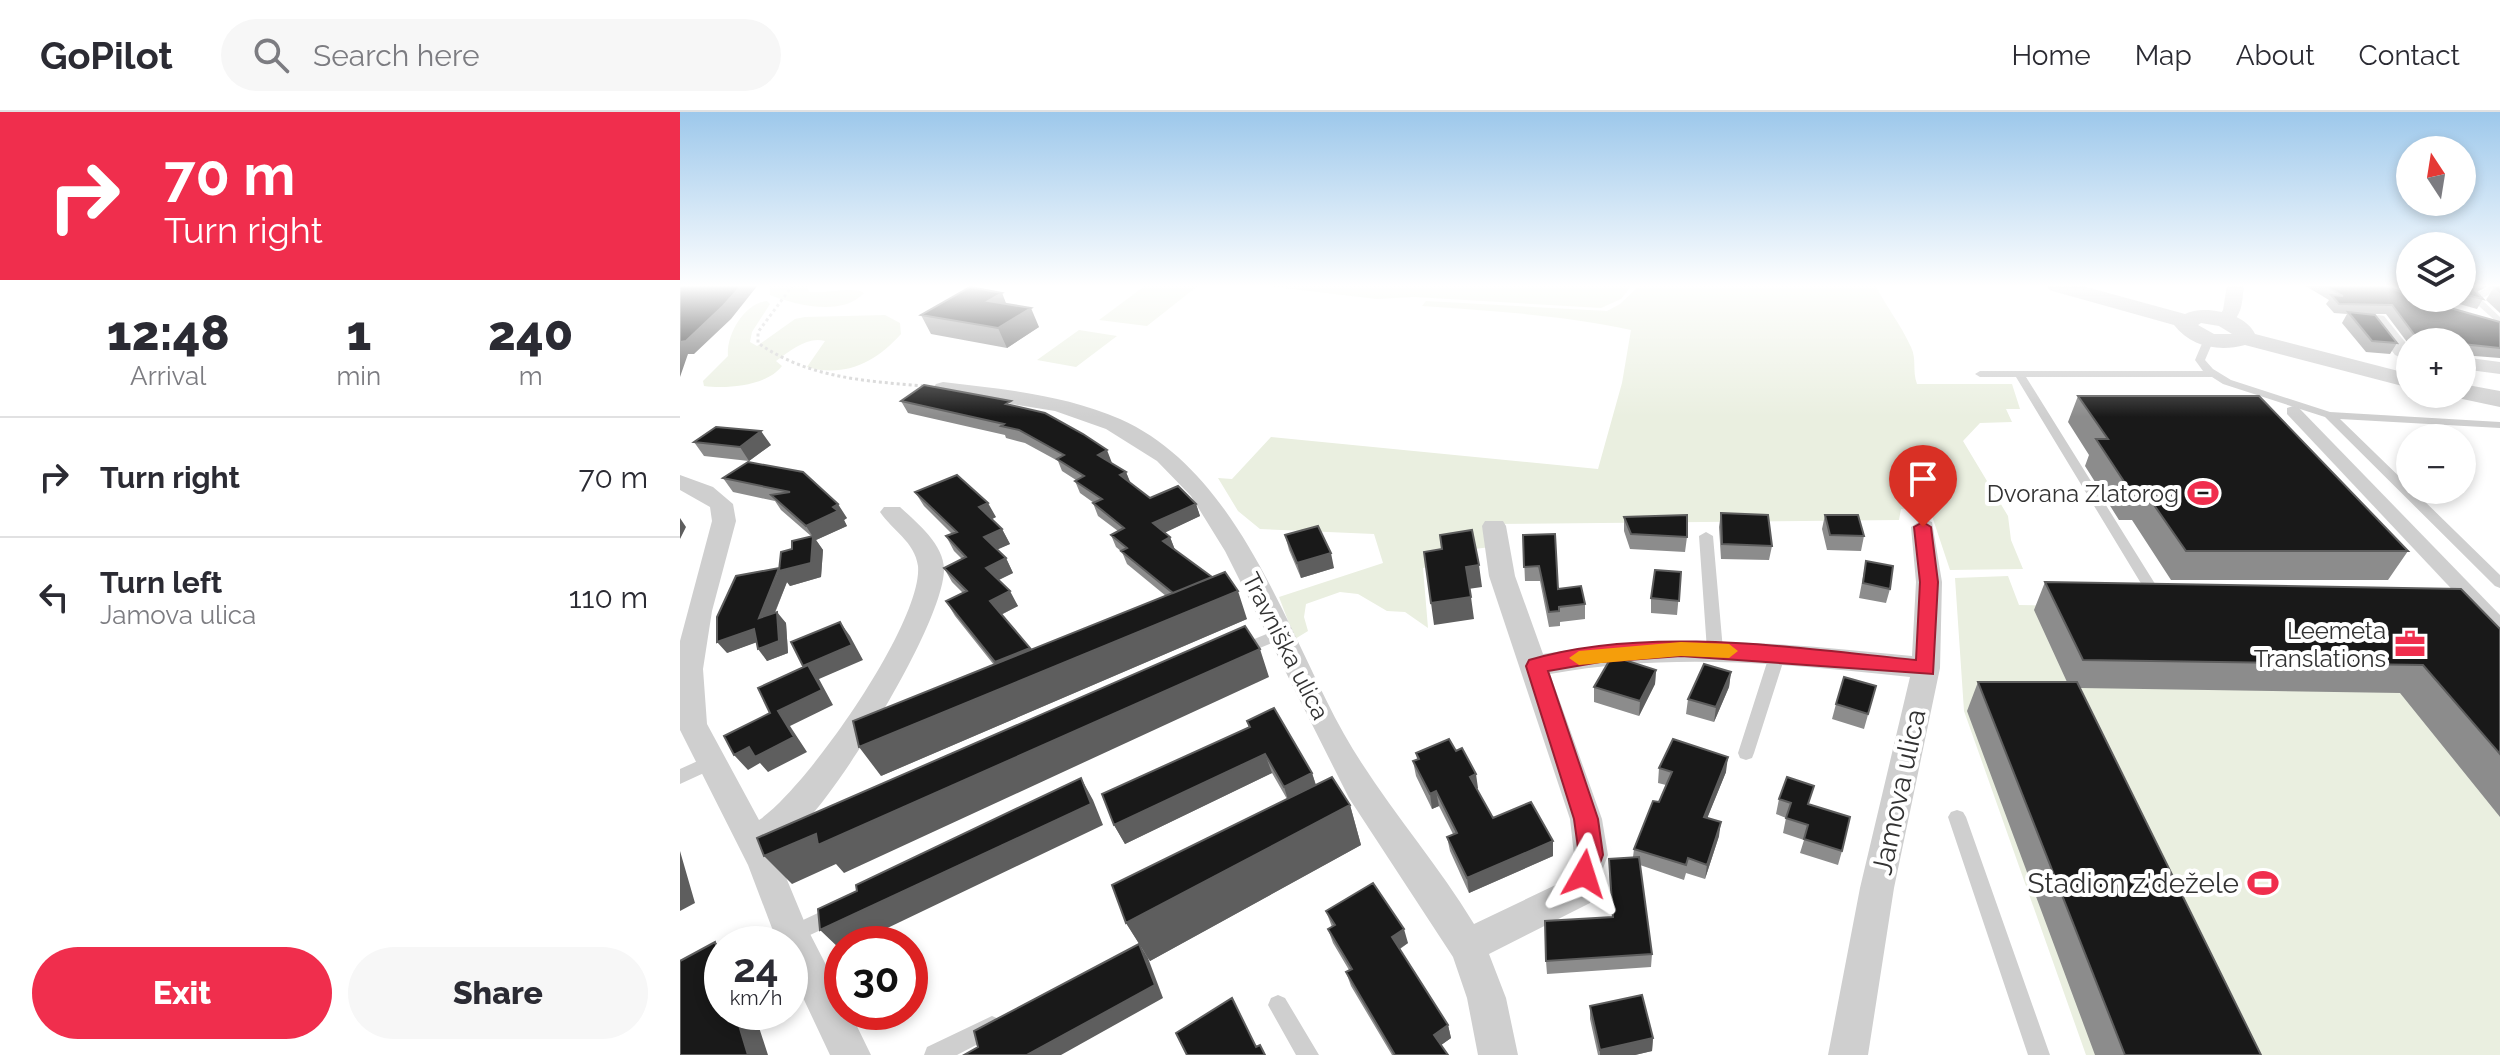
<!DOCTYPE html>
<meta charset="utf-8">
<style>
body{margin:0;font-family:Raleway,sans-serif;background:#f7f7f7;color:#2b2b33;height:100vh;display:flex;flex-direction:column;font-size:30px;white-space:nowrap}
*{box-sizing:border-box;margin:0}
p{font-size:26px;color:#7c7c81}
.icon{flex:none;width:44px;height:44px;fill:none;stroke:currentColor;stroke-width:2;stroke-linecap:round;stroke-linejoin:round}
.map{position:relative;flex:1;overflow:hidden}
.details{display:flex;flex-direction:column;background:#fff;width:680px}
.details>*{flex:none}
.hud{background:#f02e4d;color:#fff;overflow:hidden}
.needle{width:52px;rotate:348deg}
.tools{position:absolute;left:1716px;top:24px;display:grid;gap:16px}
.tools a{display:grid;place-items:center;width:80px;height:80px;border-radius:50%;background:#fff;box-shadow:0 4px 12px #0003;font-size:40px}
.speed{position:absolute;left:24px;top:814px;display:flex;gap:16px;font-size:40px;font-weight:700;text-align:center}
.speed>*{display:grid;place-content:center;width:104px;height:104px;border-radius:50%;background:#fff;box-shadow:0 4px 12px #0003;line-height:1}
.speed small{font-size:20px;font-weight:400}
.speed .limit{border:12px solid #d22;background:#fff;color:#111}
.pin{position:absolute;display:grid;place-items:center;width:68px;height:68px;color:#fff;margin:-82px -34px;border-radius:50% 50% 50% 0;rotate:-45deg;box-shadow:0 0 8px #0007}
.pin .icon{rotate:45deg}
.me{position:absolute;width:88px;margin:-44px;rotate:6deg;stroke-linejoin:round;filter:drop-shadow(0 0 6px #0008)}
.turn{display:flex;align-items:center;gap:28px;height:168px;padding:0 32px;font-size:36px}
.turn .icon{width:104px;height:104px;stroke-width:2.5}
.turn b{display:block;font-size:56px;line-height:68px}
.eta{display:flex;justify-content:space-evenly;align-items:center;height:136px;text-align:center}
.eta b{font-size:48px;font-weight:800;line-height:56px}
.primary-button{display:flex;gap:16px;margin-top:auto;padding:16px 32px}
.primary-button a{flex:1;height:92px;border-radius:48px;background:#f02e4d;color:#fff;font-size:32px;font-weight:800;line-height:92px;text-align:center}
.primary-button a+a{background:#f7f7f7;color:#2b2b33}
ul{padding:0;list-style:none}
li{display:flex;align-items:center;gap:24px;height:120px;padding:0 32px;border-top:2px solid #e1e1e2}
li div{flex:1}
li b{display:block;font-size:30px}
li em{font-style:normal}
header{display:flex;align-items:center;gap:48px;box-sizing:border-box;height:112px;padding:0 40px;background:#fff;border-bottom:2px solid #e1e1e2}
header strong{font-size:38px}
nav{display:flex;gap:44px;margin-inline-start:auto;font-size:28px}
.search{width:560px;height:72px;background:#f7f7f7;display:flex;align-items:center;gap:20px;box-sizing:border-box;padding:0 28px;border-radius:44px;color:#7c7c81;font-size:30px}
main{display:flex;flex:1;min-height:0}
.map>svg:first-child{display:block}
</style>
<header>
<strong>GoPilot</strong>
<div class="search"><svg class="icon" aria-label="search" viewBox="0 0 24 24"><circle cx="10" cy="10" r="6"/><path d="M15 15l6 6"/></svg>Search here</div>
<nav><a>Home</a><a>Map</a><a>About</a><a>Contact</a></nav>
</header>
<main>
<section class="details">
<div class="hud">
<div class="turn"><svg class="icon" aria-label="right" viewBox="0 0 24 24"><path d="M7 20v-9h11M14 6l5 5-5 5"/></svg><div><b>70 m</b>Turn right</div></div>
</div>
<div class="eta">
<div><b>12:48</b><p>Arrival</p></div>
<div><b>1</b><p>min</p></div>
<div><b>240</b><p>m</p></div>
</div>
<ul>
<li><svg class="icon" aria-label="right" viewBox="0 0 24 24"><path d="M7 20v-9h11M14 6l5 5-5 5"/></svg><div><b>Turn right</b></div><em>70 m</em></li>
<li><svg class="icon" aria-label="left" viewBox="0 0 24 24"><path d="M17 20v-9H6M10 6l-5 5 5 5"/></svg><div><b>Turn left</b><p>Jamova ulica</p></div><em>110 m</em></li>
</ul>
<div class="primary-button"><a>Exit</a><a>Share</a></div>
</section>
<div class="map">
<svg width="1820" height="943" viewBox="0 0 1820 943">
<rect width="100%" height="100%" fill="#fff"/>
<path fill="#eaefe0" d="M90 173H127L129 180C144 182 175 174 184 181 162 205 116 193 90 183Z
M466 173H519L467 214 419 208Z
M577 173H952L941 187 921 196 734 185 697 187Z
M960 173H1195C1206 194 1221 213 1231 235 1237 248 1232 258 1237 272H1332L1340 297H1326L1332 310 1300 311 1283 329 1328 404 1331 428 1343 457 1270 458 1249 395 1221 397 1219 408 808 412 811 435 760 441V453L743 456 748 516 725 500 707 499 678 482 660 480 626 492 624 505 628 519 615 527 599 485 703 451 694 422 580 417 558 399 538 366 552 367 591 325 918 357 942 271 951 218C882 203 813 199 742 194L746 189 927 199 940 192Z
M87 189 90 192 72 220 70 230 77 234 115 207 125 205 205 203 220 211 221 222C196 250 165 266 127 255L145 229C128 224 111 238 96 249L102 254C87 274 47 277 24 274L23 269 48 244C46 223 64 191 87 189Z
M399 218 437 224 396 255 357 248Z
M1328 464 1339 493 1760 502 1820 566V943H1406L1284 599 1275 466Z"/>
<g fill="none" stroke-linecap="round" stroke-linejoin="round">
<path stroke="#cfcfcf" stroke-width="3" stroke-dasharray="3 3" stroke-linecap="butt" d="M113 173 78 220V231C128 266 185 269 244 274"/>
<path fill="#cfcfcf" fill-rule="evenodd" d="M1812 173H1820V176L1801 187 1820 205V213L1790 186Z
M1529 224 1534 227 1525 248 1533 257 1551 268 1650 300 1820 310V316L1660 307 1730 375V378H1733L1820 463V476L1815 474 1645 305 1543 272 1532 265H1346L1477 475 1475 478H1465L1336 265H1300L1295 262 1300 259H1523L1515 248 1524 227Z
M1026 420 1033 424 1043 538 1040 542H1030L1027 538 1019 424Z
M599 517 604 518 606 522 604 526 560 544 555 543 552 539 555 535Z
M1098 536 1103 537 1106 541 1074 641 1072 646 1066 648 1060 646 1058 641 1090 541 1093 537Z
M31 643 37 645 39 650 37 655 0 672V657Z
M1277 698 1283 700 1286 705 1370 943H1348L1268 705 1271 700Z
M155 793 162 796 165 802 162 808 113 831 106 828 103 822 106 816Z
M598 883 605 886 639 943H616L588 893 591 886Z
M312 904 319 907 322 914 319 921 277 943H244L247 935Z"/>
<path fill="#cfcfcf" fill-rule="evenodd" d="M1613 294 1619 296 1820 503V523L1813 521 1607 302V296Z"/>
<path fill="#cfcfcf" fill-rule="evenodd" d="M1547 173H1564C1562 189 1563 208 1545 213L1536 208 1543 198Z
M1698 203 1704 204 1730 236V249L1715 243 1689 208Z
M1782 245 1820 250V262L1782 257Z
M263 270C323 277 385 283 440 307 559 360 605 516 664 622 702 689 754 746 794 812L884 769 894 743 890 707 809 464 802 414 805 409H823L826 414 835 464 863 542C990 520 1105 531 1232 544L1236 470 1231 415 1243 407 1252 410 1262 470 1260 556 1214 776 1188 943H1148L1180 776 1230 565C1108 552 992 540 870 562L922 707 928 743 910 791 809 842 826 886 838 943H798L787 886 773 845 669 686 545 439 511 384 477 349 426 317 375 299 256 280 253 276 256 272Z
M0 363 33 375 53 392 56 409 32 499 23 557 27 612 79 708C126 677 243 510 238 454 235 430 212 418 200 400L204 395H220C237 411 265 433 264 459 261 514 166 667 127 708 117 718 105 726 93 734L127 816 162 884V900H170L191 943H150L110 858V832H98L68 753 0 618V529L32 409 30 395 0 378Z"/>
<path fill="#cfcfcf" fill-rule="evenodd" d="M1367 173H1399L1505 202C1524 192 1566 201 1575 222L1730 262V276L1565 233C1539 240 1511 235 1494 213L1369 178ZM1521 211 1539 214 1552 222H1534L1518 213Z
M1782 272 1820 279V295L1773 285 1771 282H1782Z"/>
</g>
<path fill="#8c8c8c" d="M1624 173H1702L1749 190 1820 210V246L1782 243V230H1730V234L1706 202H1685L1717 231 1710 242 1686 240 1662 211 1667 202 1654 201 1646 192 1649 188Z
M1716 173H1730V177Z
M1782 173H1809L1796 180 1803 187 1797 197 1758 186H1782Z
M1820 173V201L1806 188 1814 175Z
M322 181 326 192 359 215 327 236 251 222 241 203Z
M1398 284 1728 439 1708 468H1491L1452 408H1439L1405 354 1409 343 1388 310Z
M221 289 333 294 446 360 450 371 470 386 516 392 520 404 485 420 490 425 495 438 567 507 201 664 314 553 275 504 266 489 283 481 272 470 264 456 282 447 274 439 266 424 272 422 244 394 235 380 316 405 312 407 322 417 330 432 317 437 326 446 333 461 319 468 338 494 321 503 351 538 486 484 447 452 442 440 436 435 431 423 438 419 418 404 413 391H414L400 381 395 369 396 368 382 359 378 349 345 331 326 326 325 323 228 301Z
M14 330 91 333 69 349 24 344Z
M68 350 167 406 164 408 167 414 136 428 143 438 141 465 110 474 107 470 95 501 106 511 108 541 87 549 76 530 47 541 112 437 131 424 101 398 95 389 53 380 43 366Z
M1041 401 1092 434 1089 448 1041 447 1039 415Z
M1145 403 1184 424 1181 439 1147 438 1142 417Z
M944 405 1007 425 1005 440 950 437 944 419Z
M605 423 654 456 621 466 609 438Z
M843 423 878 477 905 492V507L880 510V514L869 515 860 469H845Z
M1186 449 1210 477 1206 491 1179 486Z
M1001 460 997 503 971 501V486Z
M1365 470 1820 517V705L1720 581 1400 576 1581 943H1415L1287 599 1298 570H1387L1354 498Z
M976 558 975 572 959 604 914 590V575Z
M1051 560 1049 575 1034 610 1006 602 1008 587Z
M1196 574 1184 617 1152 607 1156 592Z
M567 609 632 661 636 673 670 693 681 733 470 849 446 811 607 687 592 661 445 732 434 713 569 616Z
M736 641 798 676 797 677 813 706 873 729V744L789 781 770 739 767 725 773 722 759 694 752 697 736 664 733 649 737 647Z
M979 656 1046 660 1027 706 1039 724 1025 767 1006 761 1004 768 960 753 972 842 971 855 867 862 866 849 932 805 929 760V747L953 745 954 737 979 690 986 673 978 671Z
M1099 687 1129 692 1162 739 1158 753 1120 741 1124 728 1103 721 1106 706 1096 702Z
M646 799 728 831 720 837 768 913 771 926 761 933 768 943H712L671 874 666 860 669 858 653 831 648 817 652 815Z
M910 894 973 926 972 939 955 943H918L910 907Z"/>
<path fill="#5e5e5e" d="M62 173H78L51 207 14 242H8L0 265V230Z
M1799 173H1809L1790 184 1793 176Z
M322 181 329 199 308 189Z
M351 196 359 215 327 236 318 216Z
M81 319 91 333 69 349 60 335Z
M427 338 432 351 418 343Z
M446 360 451 372 440 363Z
M308 391 316 405 306 410 299 395Z
M158 392 167 406 164 408 167 414 136 428 143 438 141 465 110 474 107 470 88 517 79 506 100 456 133 425 126 414 153 395Z
M516 392 520 404 478 424 473 411Z
M0 406 6 415 0 427Z
M322 417 330 432 312 440 304 425Z
M490 425 495 438 483 429Z
M651 441 654 456 621 466 617 451Z
M326 446 333 461 314 470 306 456Z
M799 453 802 475 788 477 786 455Z
M330 479 338 494 318 504 310 489Z
M558 479 567 507 201 664 179 635Z
M791 485 794 507 754 513 751 491Z
M97 500 106 511 108 541 87 549 78 537Z
M160 510 170 524 183 548 139 567 153 593 110 614 127 640 88 660 80 651 68 658 54 643 98 599 142 578 123 554Z
M74 517 83 528 47 541 37 530Z
M350 536 358 551 324 565 315 550Z
M580 537 589 565 164 761 156 752 112 772 84 744Z
M976 558 975 572 959 604 960 589Z
M1051 560 1049 575 1034 610 1036 595Z
M585 642 592 661 445 732 434 713Z
M1048 645 1046 660 1022 719 1024 705Z
M632 661 638 680 610 694 604 675Z
M796 662 798 676 792 679 790 665Z
M401 666 413 688 423 713 174 832H162L161 838 140 818Z
M756 679 759 694 752 697 750 682Z
M670 693 681 733 470 849 446 811Z
M1041 710 1039 724 1025 767 1027 753Z
M873 729V744L789 781 787 766Z
M0 739 15 791 0 799Z
M724 817 728 831 716 839 712 825Z
M35 830 42 836V853Z
M459 832 468 846 483 886 381 943H347Z
M55 900H74L88 943H68Z
M768 913 771 926 757 936 754 923Z
M973 926 972 939 955 943H920V938Z"/>
<path fill="#191919" stroke="#5e5e5e" stroke-width="2" d="M0 173H62L43 194 6 229 0 230Z
M1644 173H1702L1730 183V186H1737L1749 190 1820 210V236L1782 232V230L1739 229 1712 193 1659 192 1651 183 1663 184Z
M1782 173H1799L1793 176 1803 187 1782 182Z
M1817 173H1820V180L1814 175Z
M290 175 322 181 308 189 351 196 318 216 241 203Z
M1668 200 1695 203 1717 231 1692 229Z
M244 273 331 289 326 292 365 301 403 322 427 338 418 343 446 360 440 363 470 386 498 374 516 392 473 411 490 425 483 429 532 465 493 481 441 439 447 436 431 423 444 416 413 391 422 387 395 369 404 364 377 347 384 343 339 318 321 314 324 312 221 289Z
M1398 284H1579L1728 439H1506L1465 380H1451L1416 327H1428Z
M36 315 81 319 60 335 14 330Z
M68 350 123 360 158 392 153 395 158 399 126 414 91 383 110 380 43 366Z
M277 363 308 391 299 395 322 417 304 425 326 446 306 456 330 479 310 489 350 536 315 550 266 489 287 479 264 456 286 445 266 424 277 420 235 380Z
M1041 401 1088 403 1092 434 1042 432Z
M1007 403V425L951 422 944 405Z
M1145 403H1178L1184 424 1150 423Z
M638 414 651 441 617 451 605 423Z
M792 418 799 453 786 455 791 485 751 491 744 440 762 437 760 423Z
M875 422 878 477 901 474 905 492 879 495V499L869 500 859 454 844 455 843 423Z
M133 424 131 451 99 459 101 440 112 437V429Z
M1186 449 1213 454 1210 477 1183 471Z
M99 456 79 506 97 500 99 529 78 537 74 517 37 530V505L56 464Z
M975 458 1001 460 999 489 971 486Z
M545 460 558 479 179 635 173 609Z
M1365 470 1781 477 1820 517V642L1743 553 1403 548Z
M160 510 172 533 123 554 111 530Z
M565 514 580 537 138 733 136 722 84 744 77 726Z
M932 544 976 558 960 589 914 575Z
M1024 552 1051 560 1036 595 1008 587Z
M128 553 142 578 98 599 114 625 75 645 69 635 54 643 44 624 90 601 78 576Z
M1164 565 1196 574 1188 602 1156 592Z
M1298 570H1397L1581 943H1445Z
M594 596 632 661 604 675 585 642 434 713 422 682 570 615 567 609Z
M769 627 776 639 782 636 796 662 790 665 813 706 851 690 873 729 787 766 767 725 777 721 756 679 750 682 733 649 739 647 736 641Z
M993 627 1048 645 1024 705 1041 710 1027 753 1008 746 1006 753 954 737 973 689 979 690 992 660 979 656Z
M652 665 670 693 446 811 432 773Z
M1107 665 1134 674 1128 692 1170 705 1162 739 1124 727 1128 713 1106 706 1111 691 1099 687Z
M401 666 411 692 140 818 138 797 177 779 176 773Z
M959 745 972 842 866 849 865 809 933 805 929 747Z
M693 771 724 817 712 825 768 913 754 923 768 943H715L666 860 672 857 648 817 655 813 646 799Z
M35 830 42 853V900H55L68 943H0V849Z
M459 832 475 873 347 943H284L298 935 294 919Z
M962 883 973 926 920 938 910 894Z
M552 886 576 935 580 933 585 943H507L496 921Z"/>
<linearGradient id="sky" x2="0" y2="1"><stop stop-color="#9dc8eb"/><stop offset="0.57" stop-color="#fff"/><stop offset="1" stop-color="#fff" stop-opacity="0"/></linearGradient>
<rect width="1820" height="305" fill="url(#sky)"/>
<path fill="#f02e4d" stroke="#9c1e32" stroke-width="2" d="M1243 410 1251 415 1258 470 1253 562 1001 544 920 550 868 559 918 707 923 743 913 769 904 772 896 769 892 762 899 743 894 707 846 554 849 548C966 513 1116 536 1236 548L1240 470 1234 415Z"/>
<path fill="#f59e0b" d="M1001 530 1049 532 1058 539 1049 546 1001 544 899 553 889 546 899 539Z"/>
<defs>
<g id="stadium-bare" transform="scale(2.4)"><path d="M0-5a6.5 5 0 1 0 0 10a6.5 5 0 1 0 0-10ZM-3.5-1.8h7v3.6h-7Z" fill="#f02e4d" stroke="#fff" stroke-width="2.5" paint-order="stroke"/></g>
<g id="office-bare" transform="scale(2.4)"><path d="M-6-3h4V-5.5h4V-3h4V5H-6ZM-1-4.5V-3h2v-1.5ZM-6 0V1H6V0Z" fill="#f02e4d" stroke="#fff" stroke-width="2.5" paint-order="stroke"/></g>
</defs>
<g fill-rule="evenodd">
<use href="#stadium-bare" x="1523" y="381"/>
<use href="#office-bare" x="1730" y="532"/>
<use href="#stadium-bare" x="1583" y="771"/>
</g>
<g text-anchor="middle" dominant-baseline="central" stroke-width="8" stroke-linejoin="round" paint-order="stroke">
<g font-size="24" fill="#323232" stroke="#fff" text-anchor="end">
<text x="1499" y="381">Dvorana Zlatorog</text>
<text x="1706" y="518">Leemeta<tspan x="1706" dy="28">Translations</tspan></text>
</g>
<g font-size="24" fill="#323232" stroke="#fff">
<text transform="translate(606 534) rotate(63)">Travniška ulica</text>
</g>
<g font-size="28" fill="#323232" stroke="#fff">
<text transform="translate(1219 680) rotate(-78)">Jamova ulica</text>
</g>
<g font-size="28" fill="#323232" stroke="#fff" text-anchor="end">
<text x="1559" y="771">Stadion z'dežele</text>
</g>
</g>
</svg>
<div class="tools">
<a><svg class="needle" viewBox="-14 -14 28 28"><path d="M0-13l5 13h-10z" fill="#e53935"/><path d="M0 13l5-13h-10z" fill="#7c7c81"/></svg></a>
<a><svg class="icon" aria-label="layers" viewBox="0 0 24 24"><path d="M12 4l9 5-9 5-9-5zM3 14l9 5 9-5"/></svg></a>
<a>+</a>
<a>−</a>
</div>
<div class="speed"><div>24<small>km/h</small></div><div class="limit">30</div></div>
<div class="pin" style="left:1243px;top:415px;background:#d93025"><svg class="icon" aria-label="arrive" viewBox="0 0 24 24"><path d="M6 21V4h12l-3 4 3 4H6"/></svg></div>
<svg class="me" style="left:904px;top:762px" viewBox="-20 -20 40 40"><path d="M0-17L14 15 0 8-14 15z" fill="#f02e4d" stroke="#fff" stroke-width="4"/></svg>
</div>
</main>
